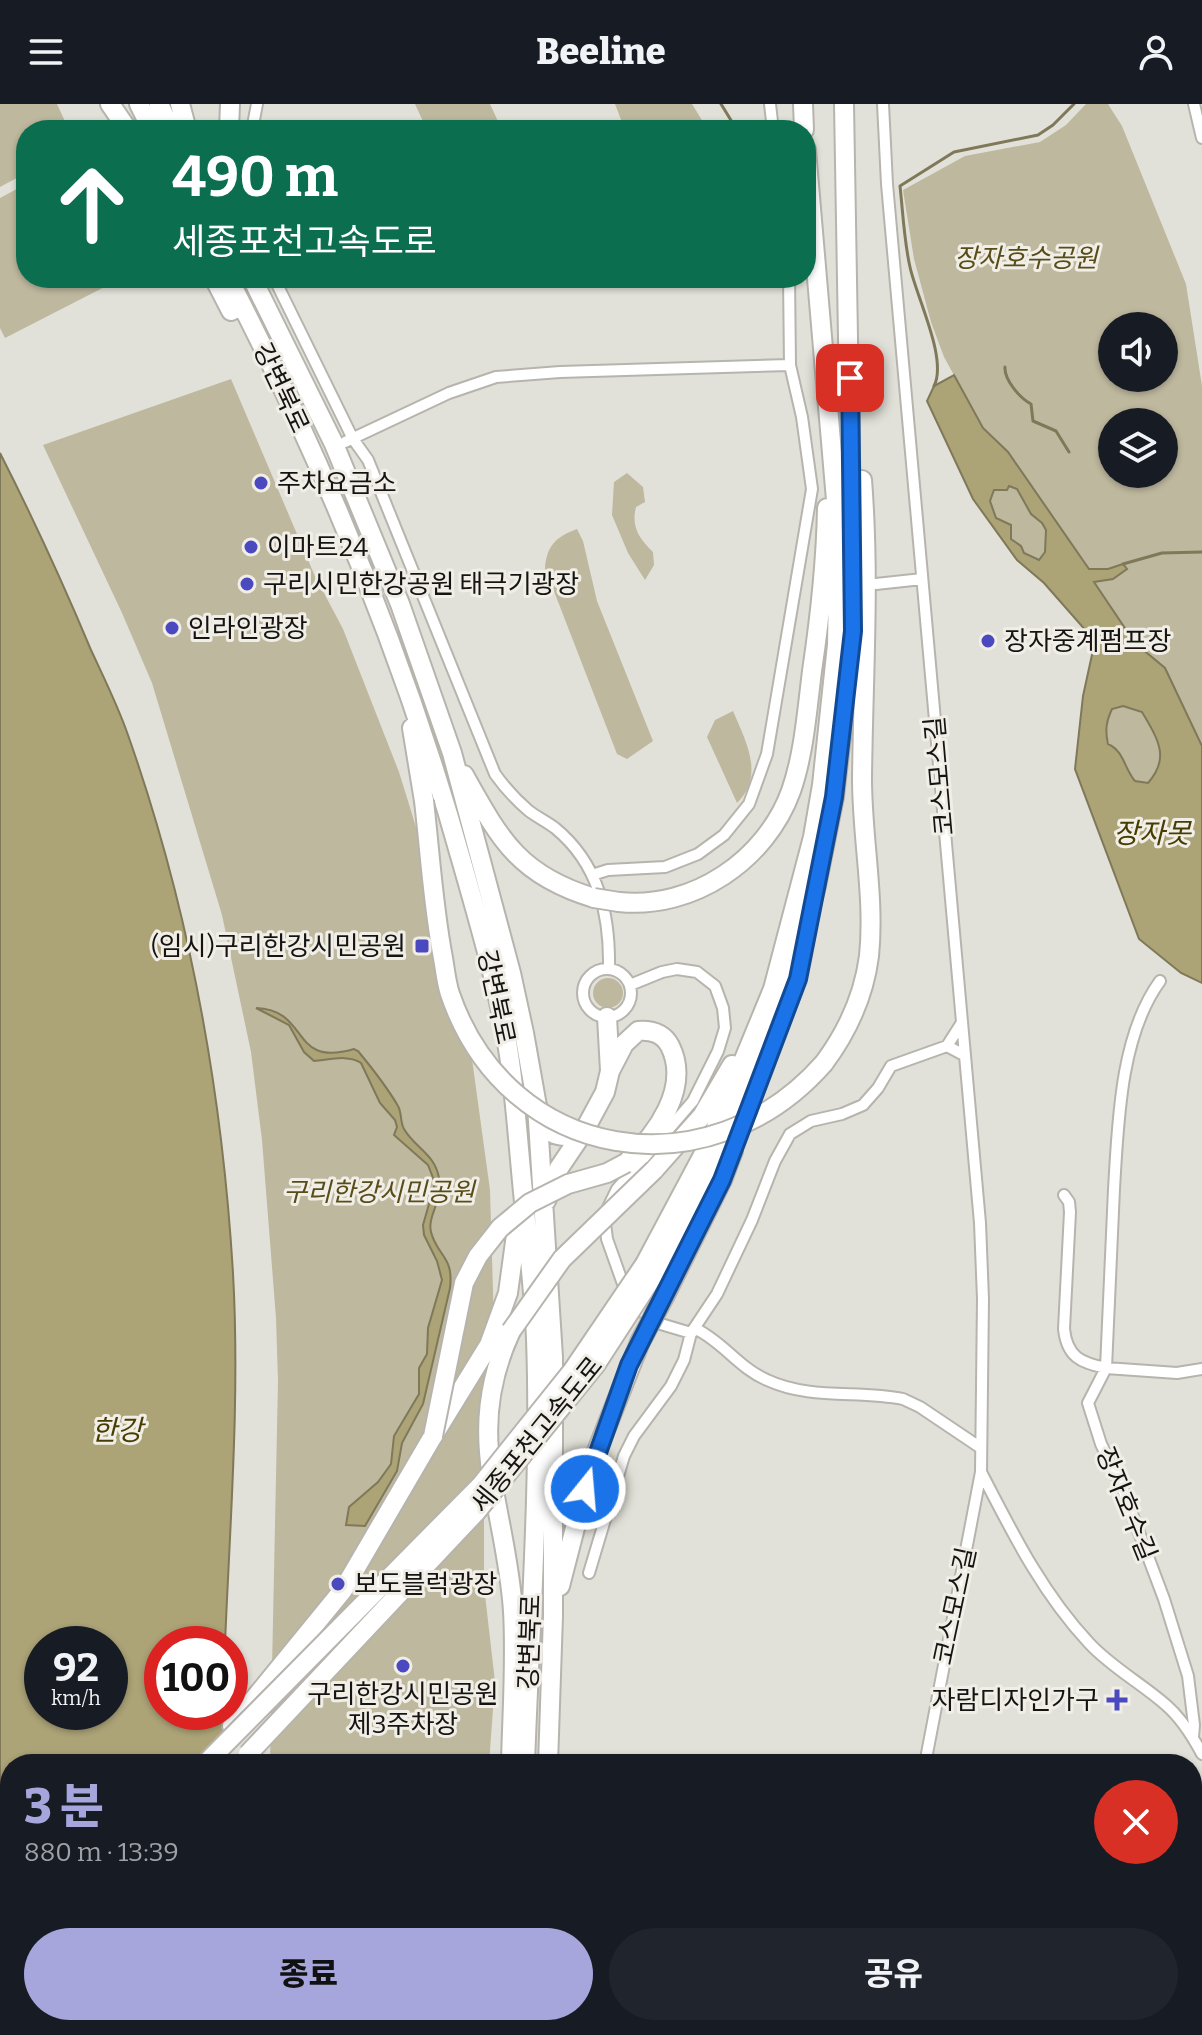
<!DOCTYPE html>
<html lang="ko">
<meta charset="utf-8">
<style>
body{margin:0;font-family:Bitter,"Noto Sans KR",serif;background:#20242c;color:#f1f3f6;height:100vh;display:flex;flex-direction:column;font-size:30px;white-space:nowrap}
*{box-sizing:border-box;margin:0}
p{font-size:26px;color:#9ea1a6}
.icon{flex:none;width:44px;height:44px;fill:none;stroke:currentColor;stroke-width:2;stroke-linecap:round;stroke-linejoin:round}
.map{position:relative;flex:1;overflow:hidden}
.side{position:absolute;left:0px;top:1650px;width:1202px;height:282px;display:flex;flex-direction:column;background:#171b24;border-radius:32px 32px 0 0;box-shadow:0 2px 6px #0004}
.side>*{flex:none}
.guide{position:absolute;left:16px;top:16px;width:800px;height:168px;border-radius:32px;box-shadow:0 2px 6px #0004;background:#0b6e4f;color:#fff;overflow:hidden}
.tools{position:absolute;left:1098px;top:208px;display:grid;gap:16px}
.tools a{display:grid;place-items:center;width:80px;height:80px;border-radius:50%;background:#171b24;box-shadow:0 2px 6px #0004;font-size:40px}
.speed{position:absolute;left:24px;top:1522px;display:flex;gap:16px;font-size:40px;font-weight:700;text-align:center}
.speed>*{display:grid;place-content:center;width:104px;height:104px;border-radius:50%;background:#171b24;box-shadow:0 2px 6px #0004;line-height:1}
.speed small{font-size:20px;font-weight:400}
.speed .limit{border:12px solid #d22;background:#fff;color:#111}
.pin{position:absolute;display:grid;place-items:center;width:68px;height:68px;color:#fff;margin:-34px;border-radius:16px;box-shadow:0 4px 12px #0006}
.me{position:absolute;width:88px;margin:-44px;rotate:17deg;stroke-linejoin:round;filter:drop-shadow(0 0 6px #0008)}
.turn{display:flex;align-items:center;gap:28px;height:168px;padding:0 24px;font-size:36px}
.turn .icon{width:104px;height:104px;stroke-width:2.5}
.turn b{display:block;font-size:56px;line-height:68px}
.round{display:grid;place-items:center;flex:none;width:84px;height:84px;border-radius:42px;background:#20242c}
.head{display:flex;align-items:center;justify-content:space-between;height:136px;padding:0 24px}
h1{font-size:48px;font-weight:800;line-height:60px;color:#a6a6dd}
.cta{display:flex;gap:16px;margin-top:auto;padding:16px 24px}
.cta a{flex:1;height:92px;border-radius:48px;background:#a6a6dd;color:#111;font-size:32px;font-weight:800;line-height:92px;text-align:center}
.cta a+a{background:#20242c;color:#f1f3f6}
header{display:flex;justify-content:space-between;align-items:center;height:104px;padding:0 24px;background:#171b24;font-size:36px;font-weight:800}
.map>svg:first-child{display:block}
</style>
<header><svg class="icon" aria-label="menu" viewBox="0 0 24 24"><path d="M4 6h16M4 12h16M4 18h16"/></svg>Beeline<svg class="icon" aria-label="person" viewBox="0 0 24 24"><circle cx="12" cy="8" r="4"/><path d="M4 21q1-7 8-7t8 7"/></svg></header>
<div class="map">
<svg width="1202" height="1931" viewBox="0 0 1202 1931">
<rect width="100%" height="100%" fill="#e2e1d9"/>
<path fill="#beb89e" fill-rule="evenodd" d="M0 0H57L69 26H26V69L0 83Z
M415 0H490L502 26H427Z
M615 0H692L708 26H625Z
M1086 0H1108L1122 22 1186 180 1202 282V642L1165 564 1135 539 1094 477 1113 475 1122 460 1108 465 1089 466 1008 348 983 324 944 253 931 218 914 155 903 86 965 52 1040 38 1066 21ZM1112 222H1164V274H1112ZM1112 318H1164V370H1112Z
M26 80V174H122L5 234 0 224V94Z
M231 275 314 470 343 525 399 668 437 791 468 926 490 1086 495 1254 484 1318V1482L495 1578 489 1660H270L278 1277 276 1214 262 1036 251 948 222 811 152 579 122 509 43 341Z
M627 369 643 383 645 398 636 403C631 423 639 434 653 448L654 461 645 476 628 449 612 411 614 378Z
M1009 382 1017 385 1031 410 1042 419 1046 426 1045 448 1039 456 1024 449 1011 435V425L996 414 990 397 994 386Z
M577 425 583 437 597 497 653 637 627 655 617 650 545 464C547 441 556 433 577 425Z
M1122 602 1142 608C1157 634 1171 653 1148 679L1135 677 1124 664 1123 654C1104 637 1101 630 1112 605Z
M733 607C746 638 765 671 737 699L707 633 715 616Z
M593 889a15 15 0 1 1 30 0a15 15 0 1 1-30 0Z
M304 1922H468V1931H306Z"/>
<path fill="#aca377" stroke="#7f7859" stroke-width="2" fill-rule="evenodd" d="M954 271 983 324 1008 348 1089 465H1108L1123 460 1127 465 1113 475 1094 478 1135 539 1165 564 1202 642V879L1181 869 1139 835 1075 665 1083 592 1095 537 1044 479 1017 456 973 395 927 297 934 282ZM1009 382 1017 385 1031 410 1042 419 1046 426 1045 448 1039 456 1024 449 1021 442 1011 435V421L996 414 990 397 994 386H1007ZM1123 602 1142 608C1157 634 1171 653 1148 679L1135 677C1124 664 1124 647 1108 640 1105 627 1106 618 1112 605Z
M0 349C33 414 63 479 91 546 104 574 118 602 128 631 189 804 222 986 233 1169 240 1293 230 1417 225 1540H162V1608H226L227 1660H10V1922H257L259 1931H0ZM42 1540H110V1608H42Z
M256 904C311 906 289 964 354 945L358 947C372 964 387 983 398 1002 402 1009 400 1018 404 1025 415 1044 435 1050 439 1074 443 1097 427 1112 431 1128 437 1152 454 1152 450 1184L423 1300 402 1339 397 1367 365 1422 346 1421 349 1403 378 1378 391 1360 394 1332 419 1290V1264L427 1250 428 1224 442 1176 437 1157 424 1131 423 1121 435 1079 428 1061 394 1031 397 1023 395 1016 380 999 361 959C349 950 328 956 314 957L304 948 289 921Z"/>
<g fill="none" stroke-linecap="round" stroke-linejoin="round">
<path stroke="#7f7859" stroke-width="3" d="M721 0 737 26
M1005 263C1004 276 1020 294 1031 300L1033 317 1056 327 1069 348
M934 282C948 255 916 192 910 163 904 137 903 109 900 82L954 48 1038 31 1053 21 1074 0
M1123 460 1162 449 1202 448
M1130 1922 1143 1931"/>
<path stroke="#8a8984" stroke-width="60" d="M342 1922 344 1931"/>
<g stroke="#b6b4ad" stroke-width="14">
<path id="street" d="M770 0 773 26
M883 0 887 80 980 1119 983 1195 981 1368 925 1660
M1194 0 1202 34
M252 26 257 0
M274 174 353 335 368 356 495 670C505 684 516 696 529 707 537 713 547 718 555 724 599 760 610 811 609 865
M345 338 449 289 496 273 560 268 790 261
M876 480 922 475
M592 771 608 766 665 763 698 750 724 731 749 700 767 650 812 385 802 313 790 261 789 174
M583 889a24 24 0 1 1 48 0a24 24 0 1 1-48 0Z
M630 881 662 868 677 865 697 868 715 882 723 904 725 924 718 947 693 997 617 1085 604 1112 607 1135 628 1194 654 1218 691 1229 696 1225C723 1238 739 1264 767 1276 810 1296 858 1286 903 1295L920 1303 981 1344
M961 920 947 942 964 951
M1064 1091 1069 1098 1070 1108 1064 1225C1067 1253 1081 1259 1106 1264 1109 1205 1111 1145 1114 1085 1118 1019 1120 932 1160 877
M981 1368C1012 1428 1042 1489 1089 1539 1111 1563 1141 1579 1166 1601 1181 1614 1193 1633 1202 1650
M589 1469 624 1352 634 1332 671 1282 684 1256 691 1229 717 1190 752 1116 775 1057 790 1030 811 1017 842 1010 863 1001 878 984 891 962 947 942
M1193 1633 1194 1621 1188 1572 1164 1495 1123 1386 1101 1340 1088 1299 1106 1264 1177 1269 1202 1265
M876 1931 878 1922
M890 1931 891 1922"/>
</g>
<g stroke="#b6b4ad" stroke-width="18">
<path id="secondary" d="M1192 1869 1202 1871"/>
</g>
<g stroke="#b6b4ad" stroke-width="22">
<path id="highway" d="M110 0 128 26
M139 0 152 26
M159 0 171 26
M180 0 187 26
M803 0 804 26
M229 26 230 0
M214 174 231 207
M228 174C324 359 407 561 463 762 482 829 502 896 511 965 516 1006 519 1047 523 1088 528 1137 534 1186 536 1235 541 1376 530 1519 525 1660
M252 174 334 340 400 500 452 649 511 869 524 929 537 1002 553 1253V1512L548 1660
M412 624 424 697
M464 671C500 735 518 771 594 794
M619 798C693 806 766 756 791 687 804 650 807 607 812 567 820 513 826 459 827 404
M824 959C847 928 864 891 869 852 875 794 862 734 862 675 863 575 870 476 862 376
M610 967 624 940 638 927C652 926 663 929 670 942 691 984 656 1031 626 1059
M540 1011C548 1034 564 1036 584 1027
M654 1066 702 1012 732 961
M546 1097 559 1064 584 1027 605 988 610 967 607 913
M645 1160 710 1038 773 885 813 733 822 681 837 541 839 431 806 46
M657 1166 710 1069 733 1022 756 967 795 855 816 782 834 693 853 527 844 0
M665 1191 722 1076 733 1047
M511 1227C462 1332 506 1402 513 1507 516 1558 512 1610 511 1660
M560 1482 591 1362 640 1238
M232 1622 343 1486 433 1332 489 1241 508 1189 518 1116
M0 1886 10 1875
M506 1922 507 1931
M524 1922 525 1931
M543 1922 544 1931
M0 1924 10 1913"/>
</g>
<use href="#street" stroke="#fff" stroke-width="10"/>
<use href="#secondary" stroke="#fff" stroke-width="14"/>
<use href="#highway" stroke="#fff" stroke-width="18"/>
<g stroke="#b6b4ad" stroke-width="22" stroke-linecap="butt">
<path id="highway-bridge" d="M424 697C430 749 433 802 443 854 445 865 446 878 450 890 508 1059 709 1090 824 959
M594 794 619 798
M511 1227 562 1155 654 1066
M640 1238 665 1191
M433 1332 464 1179 478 1152 500 1124 530 1099 568 1080 607 1069 626 1059
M248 1650 476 1408 596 1260 657 1166
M205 1660 481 1381 573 1266 645 1160"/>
</g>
<use href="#highway-bridge" stroke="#fff" stroke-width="18"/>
</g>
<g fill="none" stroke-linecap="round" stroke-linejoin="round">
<g stroke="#114b97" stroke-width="20">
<path id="route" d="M585 1385 629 1261 722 1076 798 875 834 693 853 527 850 274"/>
</g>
<use href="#route" stroke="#1a73e8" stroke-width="14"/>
</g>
<g fill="#4a49bf" stroke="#f0eee6" stroke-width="3">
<circle cx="261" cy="379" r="8"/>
<circle cx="251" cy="443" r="8"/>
<circle cx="247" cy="480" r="8"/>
<circle cx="172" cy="524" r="8"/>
<circle cx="988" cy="537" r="8"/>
<rect x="414" y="834" width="16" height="16" rx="4"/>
<circle cx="338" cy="1480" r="8"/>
<circle cx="403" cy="1562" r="8"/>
<path d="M1113 1584h8v8h8v8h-8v8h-8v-8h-8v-8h8z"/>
</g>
<g text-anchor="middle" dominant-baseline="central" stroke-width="6" stroke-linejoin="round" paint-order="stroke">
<g font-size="26" font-style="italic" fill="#584d18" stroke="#f0eee6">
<text x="1026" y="154">장자호수공원</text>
<text x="379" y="1088">구리한강시민공원</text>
</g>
<g font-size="26" fill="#151412" stroke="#f0eee6">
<text transform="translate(281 284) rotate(65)">강변북로</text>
<text transform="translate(940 672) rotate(-95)">코스모스길</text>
<text transform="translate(496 893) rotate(78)">강변북로</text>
<text transform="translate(537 1331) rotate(-51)">세종포천고속도로</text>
<text transform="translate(1126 1400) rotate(68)">장자호수길</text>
<text transform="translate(955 1502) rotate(-78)">코스모스길</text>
<text transform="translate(530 1538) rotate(-88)">강변북로</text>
</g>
<g font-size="26" fill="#151412" stroke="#f0eee6" text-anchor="start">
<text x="277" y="379">주차요금소</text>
<text x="267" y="443">이마트24</text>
<text x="263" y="480">구리시민한강공원 태극기광장</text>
<text x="188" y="524">인라인광장</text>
<text x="1004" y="537">장자중계펌프장</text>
<text x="406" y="842" text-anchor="end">(임시)구리한강시민공원</text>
<text x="354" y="1480">보도블럭광장</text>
<text x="403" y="1590" text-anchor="middle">구리한강시민공원<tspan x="403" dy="30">제3주차장</tspan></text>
<text x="1099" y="1596" text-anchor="end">자람디자인가구</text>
</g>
<g font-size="28" font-style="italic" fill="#473c01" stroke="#f0eee6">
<text x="1152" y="729">장자못</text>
<text x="117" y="1326">한강</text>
</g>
</g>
</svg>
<div class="tools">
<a><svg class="icon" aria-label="sound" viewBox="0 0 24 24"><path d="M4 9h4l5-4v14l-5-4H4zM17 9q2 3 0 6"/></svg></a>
<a><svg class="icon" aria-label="layers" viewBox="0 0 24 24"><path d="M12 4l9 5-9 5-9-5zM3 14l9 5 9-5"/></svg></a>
</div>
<div class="speed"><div>92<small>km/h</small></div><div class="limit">100</div></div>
<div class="pin" style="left:850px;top:274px;background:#d93025"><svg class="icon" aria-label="arrive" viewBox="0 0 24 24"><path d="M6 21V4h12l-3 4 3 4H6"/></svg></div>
<svg class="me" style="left:585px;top:1385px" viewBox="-20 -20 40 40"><circle r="17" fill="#1a73e8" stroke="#fff" stroke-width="3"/><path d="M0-11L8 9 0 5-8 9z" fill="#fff"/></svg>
<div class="guide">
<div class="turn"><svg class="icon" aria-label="ahead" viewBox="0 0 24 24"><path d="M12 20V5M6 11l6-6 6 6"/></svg><div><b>490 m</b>세종포천고속도로</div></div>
</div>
<section class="side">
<div class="head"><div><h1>3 분</h1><p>880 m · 13:39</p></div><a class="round" style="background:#d93025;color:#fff"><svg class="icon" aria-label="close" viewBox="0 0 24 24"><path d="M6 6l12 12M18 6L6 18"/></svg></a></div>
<div class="cta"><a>종료</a><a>공유</a></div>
</section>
</div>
